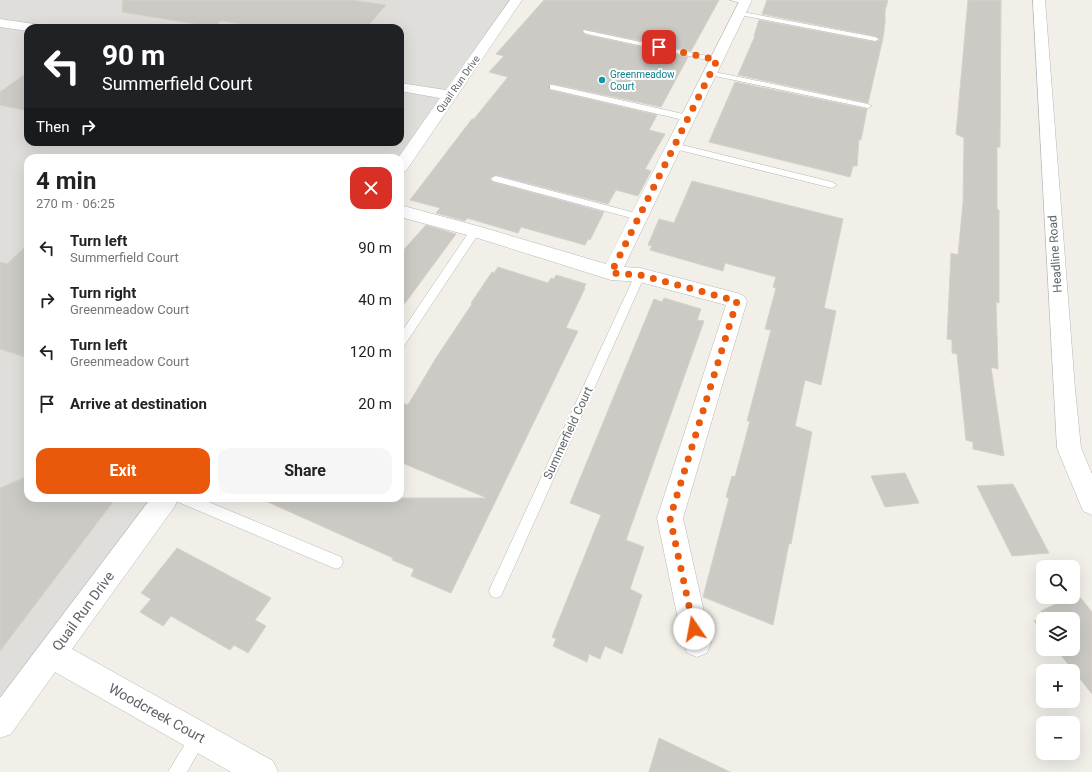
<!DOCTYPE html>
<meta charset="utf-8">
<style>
body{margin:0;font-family:Roboto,sans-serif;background:#f6f6f6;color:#222;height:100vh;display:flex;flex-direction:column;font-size:15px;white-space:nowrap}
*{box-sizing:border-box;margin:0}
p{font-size:13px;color:#767676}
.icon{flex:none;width:22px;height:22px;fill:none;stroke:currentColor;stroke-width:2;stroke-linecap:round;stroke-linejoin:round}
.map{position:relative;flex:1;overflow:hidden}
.side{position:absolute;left:24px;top:154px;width:380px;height:348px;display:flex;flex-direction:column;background:#fff;border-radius:12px;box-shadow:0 4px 16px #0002}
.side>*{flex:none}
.guide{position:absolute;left:24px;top:24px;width:380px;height:122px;border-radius:12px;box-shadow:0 4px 16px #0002;background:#202124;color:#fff;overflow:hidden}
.tools{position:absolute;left:1036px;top:560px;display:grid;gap:8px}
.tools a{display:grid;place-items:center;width:44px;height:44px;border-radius:8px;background:#fff;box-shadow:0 4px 16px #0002;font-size:20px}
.pin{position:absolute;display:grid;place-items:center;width:34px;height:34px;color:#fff;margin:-17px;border-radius:8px;box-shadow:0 2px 6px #0006}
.me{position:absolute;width:44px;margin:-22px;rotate:348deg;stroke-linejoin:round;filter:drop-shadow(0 0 3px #0008)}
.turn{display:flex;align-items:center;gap:14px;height:84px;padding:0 12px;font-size:18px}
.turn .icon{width:52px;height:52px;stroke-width:2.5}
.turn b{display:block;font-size:28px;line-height:34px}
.then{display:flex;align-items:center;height:38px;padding:0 12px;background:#0003;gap:8px;font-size:15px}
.round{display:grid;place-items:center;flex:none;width:42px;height:42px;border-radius:12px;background:#f6f6f6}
.overview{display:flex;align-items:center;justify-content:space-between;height:68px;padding:0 12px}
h1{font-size:24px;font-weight:700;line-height:30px}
.button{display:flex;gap:8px;margin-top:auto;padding:8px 12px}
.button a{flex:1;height:46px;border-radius:12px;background:#ea580c;color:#fff;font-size:16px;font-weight:700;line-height:46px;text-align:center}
.button a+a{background:#f6f6f6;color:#222}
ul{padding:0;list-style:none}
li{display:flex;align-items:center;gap:12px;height:52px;padding:0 12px}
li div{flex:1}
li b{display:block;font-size:15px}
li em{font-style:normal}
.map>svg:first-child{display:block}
</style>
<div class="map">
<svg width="1092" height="772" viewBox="0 0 1092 772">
<rect width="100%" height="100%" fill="#f1efe8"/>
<path fill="#e0deda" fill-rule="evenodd" d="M0 0H516L400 158H28V498H166L0 723ZM28 28H400V142H28Z"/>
<path fill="#cccac5" stroke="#d6d1c6" d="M123 0H351L386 5 366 28H271L221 21 214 27 122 12Z
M544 0H719L691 51 583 29 582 32 587 35 688 57 661 107 553 84H549L550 90 657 115 649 130 665 134 645 169 651 171 638 196 616 190 608 204 496 175 490 178 493 182 604 212 590 240 588 239 585 245 521 227 518 233 467 218 465 221 436 213 440 208 410 200 472 119H474L508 77 489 72 504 56 496 54Z
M767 0H888L885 11V22L883 38 868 103 738 75 755 36H754L759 20 875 42 880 40 875 36 762 14Z
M968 0H1001L1000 147H997V209L999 210V303L996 302 998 369 991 367 1004 456 973 449V442L966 440 957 354 952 353V340L947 339 951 253 958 255 963 203 964 138 956 134Z
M28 72V111L0 105V92Z
M735 82 867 109 861 140 859 139 857 166H853L850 177 709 142Z
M692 181 843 219 824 308 836 311 821 385 805 380 795 426 812 432 791 544 789 543 773 625 703 597 729 498 726 497 732 476 735 477 750 421H747L771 330 765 329 776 288 773 287 776 277 725 263 723 271 650 250 652 246 648 245 659 219 674 223Z
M426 225 456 234 400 310V254Z
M28 244V358L0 349V262L7 264Z
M498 267 548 283 551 278 554 279 556 275 586 284 584 288H585L566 328 578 331 451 593 411 576 414 569 392 560 393 558 259 498H487L400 462V402L408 405 436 358 472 304 471 303 492 272 494 273Z
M664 298 701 309 697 320 704 321 626 540 644 547 630 589 642 595 622 654 605 646 600 659 589 654 587 662 553 646 556 639 552 637 601 515 570 503 654 299 662 302Z
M905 473 919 503 885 507 871 476Z
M28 476V498H116L0 651V488Z
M1013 484 1049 553 1012 556 977 486Z
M177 548 271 598 255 620 266 626 248 653 234 645 230 650 171 616 163 626 140 612 151 599 141 593Z
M1073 596H1079L1092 612V694L1056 649H1073V619H1043V632L1034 621 1044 616 1041 611Z
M659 738 730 772H649Z"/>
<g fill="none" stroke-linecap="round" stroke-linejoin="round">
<g stroke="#b5b8bc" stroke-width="1">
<path id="lane" d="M730 0H745L748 2 745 4Z
M737 11 875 37 879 39 875 41 740 15H737Z
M584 30 717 58 721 60 717 62 587 34 583 32Z
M707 71H710L868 104 872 106 868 108 710 75H707Z
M550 85H553L688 115 692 118 688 121 550 89Z
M674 143 832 182 837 185 832 188 671 148 670 146 671 144Z
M496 176 639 214 644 217 639 220 493 181 491 179 493 177Z
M475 228 480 231 479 233 404 346 400 348V334L471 229Z
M640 271 644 272 645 275 501 596 496 598 491 596 489 591 491 586 635 275 636 272Z
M176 498H199L341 557 343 562 341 567 336 569 178 502Z
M199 729 205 731 207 737 187 772H168L193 731Z"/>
</g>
<g stroke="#b5b8bc" stroke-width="1">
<path id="street" d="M510 0H522L406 171 400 172V158H398L440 98 400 91V83L446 90Z
M740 0H752L624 267 640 268 737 293 744 296 747 301 683 518 711 643 707 653 697 657 687 653 683 643 657 518 726 305 640 282 611 280 471 236 400 217V205L481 227 606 264Z
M1033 0H1045L1075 389 1081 448 1092 474V515L1083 511 1057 448Z
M0 19 34 24 39 25 41 28H28V31L0 27Z
M151 498H178L175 506 72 649 273 761 278 772H231L55 672 11 734 0 738V698Z"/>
</g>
<use href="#lane" fill="#fff" fill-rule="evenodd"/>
<use href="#street" fill="#fff" fill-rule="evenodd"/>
</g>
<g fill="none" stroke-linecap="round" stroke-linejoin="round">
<path stroke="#ea580c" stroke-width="7" stroke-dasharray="0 12.6" d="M659 47 717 60 611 273 640 275 737 301 670 518 694 629"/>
</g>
<circle fill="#0f9aa8" stroke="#fff" stroke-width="1.5" cx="602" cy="80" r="4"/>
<g text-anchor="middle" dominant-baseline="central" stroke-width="4" stroke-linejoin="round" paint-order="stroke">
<g font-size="10" fill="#0d838f" stroke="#fff" text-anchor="start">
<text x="610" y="74">Greenmeadow<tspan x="610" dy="12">Court</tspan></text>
</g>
<g font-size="10" fill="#5f6368" stroke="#fff">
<text transform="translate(458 84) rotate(-55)">Quail Run Drive</text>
</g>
<g font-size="12" fill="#5f6368" stroke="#fff">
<text transform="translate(1055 254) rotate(-94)">Headline Road</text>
<text transform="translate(568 433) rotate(-65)">Summerfield Court</text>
</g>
<g font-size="14" fill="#5f6368" stroke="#fff">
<text transform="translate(83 611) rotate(-54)">Quail Run Drive</text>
<text transform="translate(157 713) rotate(29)">Woodcreek Court</text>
</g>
</g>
</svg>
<div class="tools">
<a><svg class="icon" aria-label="search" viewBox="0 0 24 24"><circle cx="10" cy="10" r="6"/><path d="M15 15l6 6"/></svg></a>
<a><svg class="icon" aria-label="layers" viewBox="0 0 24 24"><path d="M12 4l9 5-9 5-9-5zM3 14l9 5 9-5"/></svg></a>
<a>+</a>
<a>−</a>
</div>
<div class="pin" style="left:659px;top:47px;background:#d93025"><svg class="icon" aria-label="arrive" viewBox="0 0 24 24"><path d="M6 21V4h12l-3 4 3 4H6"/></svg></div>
<svg class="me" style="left:694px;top:629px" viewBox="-20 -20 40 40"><circle r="19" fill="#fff"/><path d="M0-13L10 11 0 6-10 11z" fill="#ea580c"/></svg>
<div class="guide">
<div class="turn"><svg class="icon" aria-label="left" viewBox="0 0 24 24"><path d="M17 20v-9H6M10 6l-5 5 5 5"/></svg><div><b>90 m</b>Summerfield Court</div></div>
<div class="then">Then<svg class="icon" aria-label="right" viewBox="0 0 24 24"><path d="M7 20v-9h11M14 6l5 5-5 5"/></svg></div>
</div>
<section class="side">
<div class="overview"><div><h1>4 min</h1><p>270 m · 06:25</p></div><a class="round" style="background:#d93025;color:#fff"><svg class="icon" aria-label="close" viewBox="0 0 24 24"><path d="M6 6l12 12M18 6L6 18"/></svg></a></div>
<ul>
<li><svg class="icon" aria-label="left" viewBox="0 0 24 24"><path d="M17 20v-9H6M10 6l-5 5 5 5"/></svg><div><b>Turn left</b><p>Summerfield Court</p></div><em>90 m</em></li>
<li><svg class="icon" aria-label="right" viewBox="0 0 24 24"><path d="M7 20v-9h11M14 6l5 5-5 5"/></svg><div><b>Turn right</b><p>Greenmeadow Court</p></div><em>40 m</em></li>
<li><svg class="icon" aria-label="left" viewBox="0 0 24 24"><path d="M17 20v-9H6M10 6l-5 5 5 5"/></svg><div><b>Turn left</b><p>Greenmeadow Court</p></div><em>120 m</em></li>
<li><svg class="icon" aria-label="arrive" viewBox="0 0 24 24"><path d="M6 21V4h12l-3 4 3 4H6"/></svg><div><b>Arrive at destination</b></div><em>20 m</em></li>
</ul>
<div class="button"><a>Exit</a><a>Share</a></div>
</section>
</div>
